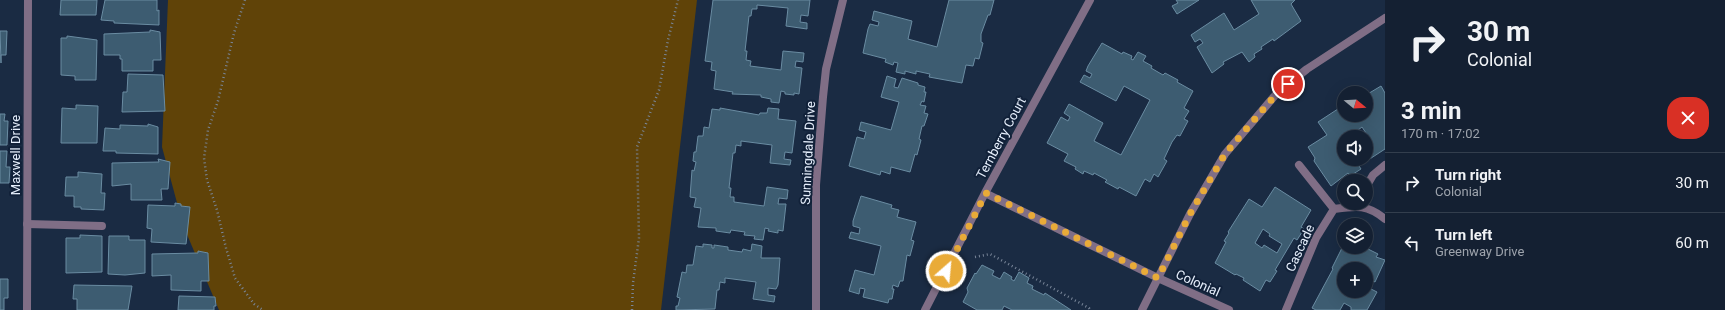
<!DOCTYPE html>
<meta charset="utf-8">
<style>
body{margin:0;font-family:Roboto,sans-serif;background:#1d283a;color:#f1f3f6;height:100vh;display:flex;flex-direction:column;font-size:15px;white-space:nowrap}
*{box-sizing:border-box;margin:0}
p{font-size:13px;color:#9da3ac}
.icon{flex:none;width:22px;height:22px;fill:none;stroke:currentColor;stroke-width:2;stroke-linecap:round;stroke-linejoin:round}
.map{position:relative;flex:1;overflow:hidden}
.details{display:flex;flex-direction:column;background:#142032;width:340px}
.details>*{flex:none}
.banner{background:#142032;color:#f1f3f6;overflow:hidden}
.needle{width:26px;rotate:108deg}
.fabs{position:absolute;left:1337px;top:86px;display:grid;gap:8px}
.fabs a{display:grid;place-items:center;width:36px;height:36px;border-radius:50%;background:#142032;box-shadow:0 4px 16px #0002,0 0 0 1px #333e4d;font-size:20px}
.pin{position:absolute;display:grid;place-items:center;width:34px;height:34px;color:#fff;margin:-17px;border:2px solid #fff;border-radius:50%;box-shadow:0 1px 4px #0007}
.me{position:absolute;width:44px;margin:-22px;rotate:27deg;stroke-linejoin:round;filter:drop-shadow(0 0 3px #0008)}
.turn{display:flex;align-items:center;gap:14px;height:84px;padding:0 16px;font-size:18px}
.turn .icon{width:52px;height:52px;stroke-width:2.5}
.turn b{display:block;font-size:28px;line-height:34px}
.round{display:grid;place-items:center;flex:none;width:42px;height:42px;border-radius:16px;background:#1d283a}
.summary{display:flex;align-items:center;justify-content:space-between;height:68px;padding:0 16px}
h1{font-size:24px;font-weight:700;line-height:30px}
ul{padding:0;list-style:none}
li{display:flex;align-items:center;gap:12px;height:60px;padding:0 16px;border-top:1px solid #333e4d}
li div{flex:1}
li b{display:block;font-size:15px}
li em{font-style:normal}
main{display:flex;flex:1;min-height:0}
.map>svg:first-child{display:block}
</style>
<main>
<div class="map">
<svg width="1385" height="310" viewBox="0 0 1385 310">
<rect width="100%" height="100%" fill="#1a2b43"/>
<path fill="#604308" d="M168 0H697L661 310H219L183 225 162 147Z"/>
<path fill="#3d5c71" stroke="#6a8ca2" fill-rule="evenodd" d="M61 0H97L96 15H60Z
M105 0H157V11L159 10V25L114 23V21L101 20Z
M713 0H810L808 16 801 15 800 22 807 23V29L786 26 788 8 757 5V9H752L751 16H749L745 51H747L746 60 751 61 750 66 781 70 783 51 804 53 803 62 796 61 795 67 802 68 799 94 794 93V95L785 94V92L781 91 779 103 771 102V99L761 97V95L732 94 733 92 714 89 716 71 711 70 712 62 705 61Z
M949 0H994L990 15H988L981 34V42L983 43 979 59 975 58 973 66 966 65 962 83 929 77 930 74 916 71V74L905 71V74L896 72 898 63 894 62 893 65 885 62 886 59 863 53 868 29 870 24 878 26 879 22 872 20 874 11 912 21 908 39 937 47Z
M1176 0H1199L1177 14 1172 6 1178 3Z
M1251 0H1295L1291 4 1301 21 1274 41 1273 39 1261 47 1262 49 1254 54 1255 57 1249 62 1242 52 1223 62 1224 64 1212 73 1197 47 1203 43 1200 39 1195 42 1191 35 1224 13 1234 30 1259 14Z
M150 30 160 32 161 60H153V71H122V59H120V55H104V34L150 32Z
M0 31H7L6 55H1V63Z
M67 36 97 40 96 80H75V76L61 75V38H67Z
M1102 43 1122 54 1123 52 1132 56 1131 59 1133 60 1138 52 1146 56 1143 61 1152 66 1151 68 1163 75 1165 73 1178 80 1177 82 1193 91 1184 108 1189 111 1184 119 1188 121 1180 136 1177 135 1172 142 1164 159 1167 161 1158 177 1154 174 1150 182 1145 179 1136 196 1119 187 1118 189 1105 182 1107 180 1094 173 1093 175 1084 171 1083 174 1075 169 1076 167 1064 161 1068 154 1047 143 1061 117 1068 121 1070 117 1064 113 1069 104 1103 123 1094 141 1121 155 1150 100 1124 86 1116 101 1080 82 1084 75 1090 78 1092 74 1086 71 1088 66Z
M128 74 163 75 165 111 122 112 123 92H127Z
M887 76 896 79 894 87 898 88 902 78 918 83V85L925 87 924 92H926L924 102 922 101 920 105 926 106 924 113 928 114 924 126H922L919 139 921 140 917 155 915 154 910 172 891 167 890 174 881 171 880 175 849 166 857 137 864 139 866 132 859 130 861 122 891 130 899 102 881 97Z
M1381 86 1385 93V149L1359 166 1361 169 1350 176 1348 173 1331 186 1314 161 1315 158 1308 147 1327 135 1318 122 1344 105V115H1366V95ZM1362 127 1368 136 1366 140 1372 149 1366 153V159H1344V137H1349Z
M76 105 98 106 97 143H61L62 108 76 109Z
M720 108 759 115 760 113H767L768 108 779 109 778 119 796 121 792 153 785 152 784 159 791 160 790 165 770 163 772 145 741 141V146L736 145 735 153H733L729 188H731L730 197H734V202L764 206 767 187 788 190 787 199 779 198 778 204H786L783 231 778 230V233L768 231 769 229 765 228 763 240 754 239 755 236 744 235 745 232 731 230 730 233 716 231V228L698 227 701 208 694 207 696 198 690 197 692 170 694 171 696 162 693 161 694 152H696L698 136H703L704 127 709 128 712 109 720 110Z
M0 114H5L4 121H8L7 145H0Z
M148 124 158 127V154L116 153V151H103L105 128 120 129V125L148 126Z
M0 151H7L6 167H10L9 183H0Z
M158 159 170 162 168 189H161L162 200H131V184L112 186V163L159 162Z
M78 172 102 174 101 193H105L104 210 81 209V207H74V196H65L66 177H78Z
M1275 187 1311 210 1301 227 1304 229 1297 240 1294 238 1275 270 1277 271 1270 282 1266 280 1260 291 1243 280 1244 278 1236 274 1235 275 1215 263 1226 242 1224 241 1229 233 1228 232 1249 199 1262 207ZM1263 229 1270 234 1269 236 1282 244 1277 253 1264 245 1262 248 1255 243Z
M861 196 892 205 891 208 899 210 897 217 916 222 911 240 914 241 910 256 907 255 903 281H900L898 287 893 285 892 289H894L892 299H889L888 303 863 297 865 289 860 288 859 294 849 291 855 270 874 275 881 246 849 238 851 232 859 234 860 228 853 226V221Z
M175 203 181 204V206L190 207 186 244 151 242 152 229 147 228 148 205 175 206Z
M80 235 102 236V272L66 273V238H80Z
M109 236H129V240H145V273L125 275 108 274Z
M703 244 712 245V248H714V245L728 247V250L742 252 743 249 751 251 752 244 762 246 761 258H780L778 285 776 289 768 288V295L775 296 774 302 753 299 756 282 725 278V283L720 282 719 290H717L715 309 676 310V306H678L680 298 677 297 682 272 686 273 687 265H693L696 246 703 247Z
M1344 244V247H1355L1364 252 1366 248 1378 254 1376 257 1385 260 1375 282 1373 281 1369 288 1377 292 1367 310H1351V307L1344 303 1340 310H1316L1312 308 1333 269 1332 268ZM1344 269H1366V291H1344Z
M198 251 208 253 209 281H201V291L171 290V275L152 276V254L198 253Z
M982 265 994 271 992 275 1000 279 1004 272 1012 277 1011 279 1014 281 1019 272 1029 278 1027 283 1033 286 1032 289 1044 295 1045 293 1071 310H1012L1004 306 1002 310H977L963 302 968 292 967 288 975 273 976 274Z
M0 279H8V298H4V310H0Z
M74 285 132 286 128 310H77V299H73Z
M179 296 215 297 216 306H214V310H178Z"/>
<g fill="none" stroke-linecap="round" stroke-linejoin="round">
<path stroke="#798699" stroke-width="2.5" stroke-dasharray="1 3" stroke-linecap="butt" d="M245 0 234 33 218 101 208 130 204 158 207 180 217 210 226 248 235 278 254 304 263 310
M975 257 990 254 1089 308 1090 310
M632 310 633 283 639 238 637 147 659 90 668 40 678 0"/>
<path stroke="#806e86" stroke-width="8" d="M1299 165 1334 209
M1366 187 1373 175 1385 165
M27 224 102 226"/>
<path stroke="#806e86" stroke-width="8" d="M985 193 1158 278 1229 310
M27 310 28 0
M816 310V185L823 97 826 69 843 0
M925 310 985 193 1090 0
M1286 310 1316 238 1334 209C1356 206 1367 204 1385 219"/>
<path stroke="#806e86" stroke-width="8" d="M1142 310 1190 214 1225 154 1278 92 1307 69 1385 18"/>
</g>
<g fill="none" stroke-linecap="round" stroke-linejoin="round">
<path stroke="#e9ab38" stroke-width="7" stroke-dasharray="0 12.6" d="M946 271 986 193 1158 278 1190 214 1225 154 1278 92 1288 84"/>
</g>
<g text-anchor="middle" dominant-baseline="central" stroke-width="4" stroke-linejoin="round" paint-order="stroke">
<g font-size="13" fill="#e6effc" stroke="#112139">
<text transform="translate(1001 138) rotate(-62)">Ternberry Court</text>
<text transform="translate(808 153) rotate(-87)">Sunningdale Drive</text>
<text transform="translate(15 155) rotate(-90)">Maxwell Drive</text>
<text transform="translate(1300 248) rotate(-65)">Cascade</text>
<text transform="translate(1198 283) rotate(24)">Colonial</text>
</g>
</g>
</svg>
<div class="fabs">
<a><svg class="needle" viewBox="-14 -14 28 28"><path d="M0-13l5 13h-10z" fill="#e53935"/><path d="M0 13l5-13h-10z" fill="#9da3ac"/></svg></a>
<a><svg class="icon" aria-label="sound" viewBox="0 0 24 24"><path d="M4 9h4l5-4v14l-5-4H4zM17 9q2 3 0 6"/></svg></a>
<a><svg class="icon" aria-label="search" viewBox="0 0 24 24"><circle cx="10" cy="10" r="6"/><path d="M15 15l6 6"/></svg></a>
<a><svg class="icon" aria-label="layers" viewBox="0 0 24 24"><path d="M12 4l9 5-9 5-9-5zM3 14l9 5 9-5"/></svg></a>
<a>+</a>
</div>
<div class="pin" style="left:1288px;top:84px;background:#d93025"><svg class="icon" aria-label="arrive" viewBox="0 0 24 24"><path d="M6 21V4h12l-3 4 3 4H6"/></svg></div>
<svg class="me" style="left:946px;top:271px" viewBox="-20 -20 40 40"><circle r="17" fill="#e9ab38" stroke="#fff" stroke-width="3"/><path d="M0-11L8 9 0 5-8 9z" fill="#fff"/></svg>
</div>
<section class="details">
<div class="banner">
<div class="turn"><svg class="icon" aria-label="right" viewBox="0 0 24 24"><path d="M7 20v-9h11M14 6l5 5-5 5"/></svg><div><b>30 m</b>Colonial</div></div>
</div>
<div class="summary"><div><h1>3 min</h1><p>170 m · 17:02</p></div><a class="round" style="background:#d93025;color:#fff"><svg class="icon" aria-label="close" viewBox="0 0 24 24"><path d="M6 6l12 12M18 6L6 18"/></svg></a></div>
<ul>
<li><svg class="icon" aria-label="right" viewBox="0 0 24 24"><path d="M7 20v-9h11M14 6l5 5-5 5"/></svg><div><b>Turn right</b><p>Colonial</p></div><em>30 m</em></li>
<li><svg class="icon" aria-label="left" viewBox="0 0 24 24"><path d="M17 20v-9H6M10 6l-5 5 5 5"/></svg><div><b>Turn left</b><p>Greenway Drive</p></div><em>60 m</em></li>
</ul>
</section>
</main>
